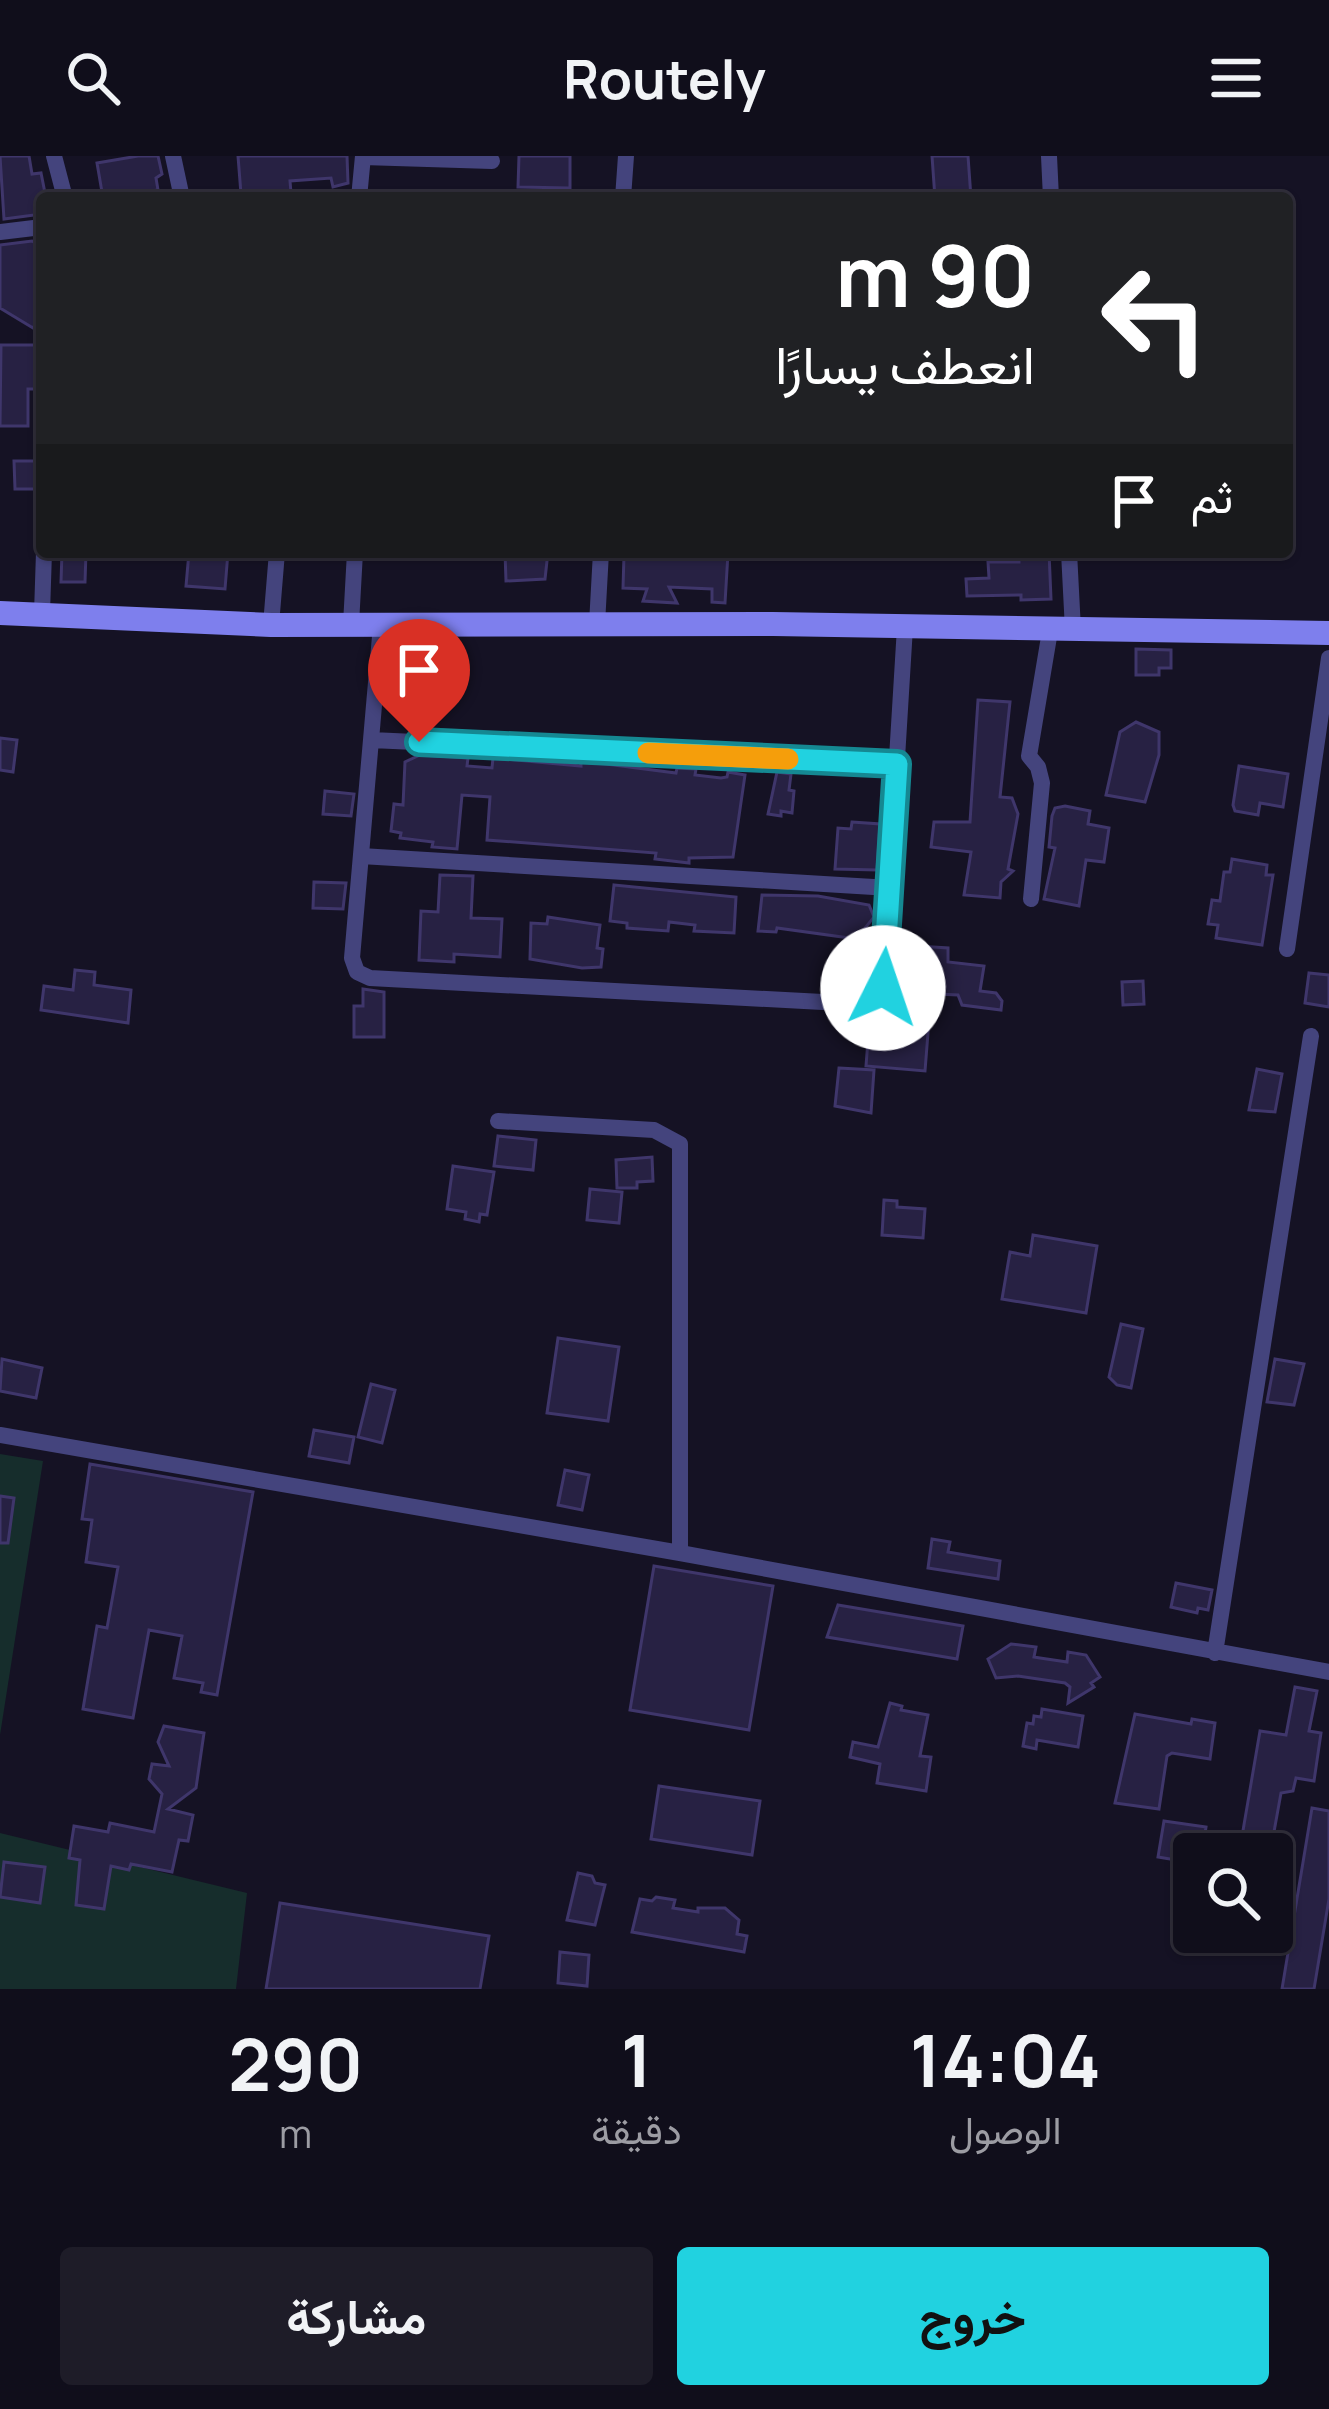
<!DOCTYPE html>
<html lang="ar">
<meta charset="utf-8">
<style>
body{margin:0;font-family:Manrope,Vazirmatn,sans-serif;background:#1e1c28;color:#f1f3f6;direction:rtl;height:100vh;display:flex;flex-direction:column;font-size:45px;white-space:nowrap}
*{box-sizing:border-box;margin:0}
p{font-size:39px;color:#9c9ca3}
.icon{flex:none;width:66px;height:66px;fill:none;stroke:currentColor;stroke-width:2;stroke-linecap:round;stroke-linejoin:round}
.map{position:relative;height:1833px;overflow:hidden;direction:ltr}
.side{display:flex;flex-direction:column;background:#100e1b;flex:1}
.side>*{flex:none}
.hud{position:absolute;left:36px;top:36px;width:1257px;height:366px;border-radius:12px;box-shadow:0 3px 9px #0004,0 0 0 3px #302e3a;direction:rtl;background:#202124;color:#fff;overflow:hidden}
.fabs{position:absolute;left:1173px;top:1677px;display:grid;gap:24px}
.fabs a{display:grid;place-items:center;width:120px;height:120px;border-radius:12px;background:#100e1b;box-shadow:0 3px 9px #0004,0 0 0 3px #302e3a;font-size:60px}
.pin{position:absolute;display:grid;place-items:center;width:102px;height:102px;color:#fff;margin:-123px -51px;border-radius:50% 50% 50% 0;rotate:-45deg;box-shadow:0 0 12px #0007}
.pin .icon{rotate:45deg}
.me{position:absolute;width:132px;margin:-66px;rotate:4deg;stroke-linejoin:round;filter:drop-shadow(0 0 9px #0008)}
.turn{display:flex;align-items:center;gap:42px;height:252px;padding:0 60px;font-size:54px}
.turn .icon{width:156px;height:156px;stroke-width:2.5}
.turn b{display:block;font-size:84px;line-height:102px}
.then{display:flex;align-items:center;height:114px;padding:0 60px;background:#0003;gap:24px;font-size:45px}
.eta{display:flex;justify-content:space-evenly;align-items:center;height:204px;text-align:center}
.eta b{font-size:72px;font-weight:700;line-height:84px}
.primary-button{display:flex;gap:24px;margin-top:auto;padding:24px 60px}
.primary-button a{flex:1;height:138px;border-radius:12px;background:#21d2e0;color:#111;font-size:48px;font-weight:700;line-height:138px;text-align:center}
.primary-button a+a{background:#1e1c28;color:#f1f3f6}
header{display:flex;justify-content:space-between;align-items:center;height:156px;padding:0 60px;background:#100e1b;font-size:54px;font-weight:700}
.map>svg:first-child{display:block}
</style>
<header><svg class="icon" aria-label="menu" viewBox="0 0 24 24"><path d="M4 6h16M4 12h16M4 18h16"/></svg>Routely<svg class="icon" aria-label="search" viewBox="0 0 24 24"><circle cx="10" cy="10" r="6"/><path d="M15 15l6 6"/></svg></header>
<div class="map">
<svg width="1329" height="1833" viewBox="0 0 1329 1833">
<rect width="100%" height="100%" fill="#151224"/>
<path fill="#162d2c" d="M0 1298 43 1305 0 1579Z
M0 1677 247 1737 236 1833H0Z"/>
<path fill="#272143" stroke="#3f366b" stroke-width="3" d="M0 0H29L32 18 41 17 46 42H42V58L4 63Z
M138 0H158L162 18 156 22 158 34 103 42 97 7Z
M238 0H347L348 27 333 31 331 22 290 25 291 37 241 38Z
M519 0H570V32L518 31Z
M932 0H968L971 42H935Z
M32 85 42 91V157L33 172 0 152V89Z
M1 189H42V233H28V270H0Z
M14 305H38V333H15Z
M62 396H86L85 426H61Z
M189 396H228L225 433 186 430Z
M505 396H548L545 423 506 425Z
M632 396H663L662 403 700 400V396L728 397 725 447 712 446V433L669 431 677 447 643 445 647 433 623 432 624 399Z
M1019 396H1049L1051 443 1021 444V439L967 440 966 423 989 422 988 406H1019Z
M1136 493 1171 494V512H1159V519H1136Z
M978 544 1010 546 1000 641 1012 642 1018 658 1008 713 1013 715 1001 726 1000 742 964 739 971 696 931 691 934 666H970Z
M1136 566 1159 576V599L1145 646 1106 639 1120 576Z
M0 582 17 584 13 616 0 614Z
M420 599 468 602 467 610 492 612 493 602 581 610V606L606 608 676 617 677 612 696 613 695 619 721 622 727 621 728 616 745 619 733 701 689 702V707L655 703 656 697 487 684 490 641 462 639 457 693 432 691 433 686 400 682 401 677 391 675 394 648 403 649 405 606Z
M1239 610 1288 618 1283 651 1260 647 1258 659 1235 655 1233 649Z
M777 616 791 618 789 634 794 635 792 657 781 655V660L768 658Z
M325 635 354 638 351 660 323 658Z
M1065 650 1090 655 1088 668 1109 672 1104 706 1086 704 1079 750 1044 743 1055 692 1049 691 1052 660 1055 652Z
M852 666 880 668 877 714 835 713 838 672 851 673Z
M1232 703 1267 709 1266 719H1273L1262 789 1216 782 1218 769 1208 768 1212 744 1220 745 1224 716H1230Z
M440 719 473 720 471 762 502 763 500 801 454 798V806L419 804 421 755 438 756Z
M314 726 346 727 343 753 313 752Z
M614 729 736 741 734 777 694 775 695 769 669 766 668 775 627 772V767L610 765Z
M762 739 818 740 869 749 874 761 865 772 864 784 777 772 776 776 758 775Z
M548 761 600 769 597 792 603 793 601 811 582 812 530 803 531 767 547 768Z
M917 790 948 792V806L984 810 980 835 996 837 1002 845 1001 854 962 849 958 839 915 837Z
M75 814 95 816 94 829 131 834 128 867 41 854 44 830 73 834Z
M1309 817 1329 819V851L1305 847Z
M1143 825 1144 848 1123 849 1122 826Z
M363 833 384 836V881H354V850H363Z
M870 859 929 864 925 915 866 910Z
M839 912 874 914 871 957 835 950Z
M1257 913 1282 918 1275 956 1249 954Z
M498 980 536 984 533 1014 494 1010Z
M652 1001 653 1025 637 1026V1032H617L616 1004Z
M453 1010 494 1016 487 1059 480 1058 479 1066 465 1063 466 1056 447 1053Z
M590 1033 622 1036 619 1067 587 1064Z
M884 1044 897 1045V1051L925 1053 923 1082 882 1079Z
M1033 1079 1097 1090 1086 1157 1002 1143 1010 1096 1030 1100Z
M1121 1168 1143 1173 1131 1232 1117 1229 1109 1221Z
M558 1182 619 1191 608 1265 547 1257Z
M2 1203 42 1212 36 1242 0 1235Z
M1275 1203 1304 1208 1294 1249 1267 1246Z
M371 1228 395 1234 382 1287 358 1281Z
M314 1274 354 1281 349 1307 309 1300Z
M90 1308 253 1336 217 1539 201 1536 203 1527 174 1522 182 1480 149 1474 133 1562 83 1553 97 1470 107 1472 118 1411 86 1406 92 1364 82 1363Z
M565 1314 589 1319 582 1354 558 1349Z
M0 1340 14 1342 8 1387H0Z
M932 1383 950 1386 948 1396 1000 1405 998 1423 928 1412Z
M654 1410 773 1430 749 1574 630 1554Z
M1176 1427 1212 1434 1208 1454 1198 1452 1197 1457 1171 1451Z
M838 1449 963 1470 957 1503 827 1481Z
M1011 1488 1036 1491 1034 1501 1040 1502 1067 1506 1068 1496 1086 1499 1100 1521 1091 1527 1094 1531 1068 1547 1070 1531 1065 1527 1018 1520 996 1522 988 1503Z
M1295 1531 1317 1535 1309 1575 1321 1577 1314 1625 1296 1622 1293 1635 1281 1637 1270 1698H1239L1260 1575 1286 1579Z
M890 1547 902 1550 901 1554 928 1559 920 1600 931 1601 926 1635 877 1627 880 1608 850 1601 853 1586 878 1591Z
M1042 1553 1083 1560 1078 1591 1037 1584 1036 1593 1023 1590 1027 1567 1033 1568 1034 1560 1041 1561Z
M1135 1558 1191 1568 1192 1563 1215 1567 1210 1603 1172 1597 1167 1600 1159 1653 1115 1647Z
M164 1570 204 1577 196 1632 168 1653 193 1659 188 1685 179 1684 172 1716 131 1708 129 1714 111 1710 104 1753 76 1749 80 1704 69 1702 74 1670 108 1676 110 1667 154 1676 162 1638 149 1623 152 1608 169 1610 158 1586Z
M659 1630 760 1645 752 1699 651 1683Z
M1312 1652 1329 1655V1743L1314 1833H1282Z
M1164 1665 1206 1671 1202 1698H1194V1707L1158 1701Z
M4 1706 45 1711 40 1747 0 1741Z
M578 1717 592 1720 595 1727 605 1729 595 1769 567 1764Z
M656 1741 675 1744 673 1752 698 1756V1752H725L739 1764 737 1778 747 1780 744 1796 632 1776 640 1743 652 1745Z
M280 1747 489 1780 480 1833H266Z
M560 1796 589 1799 587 1830 558 1827Z"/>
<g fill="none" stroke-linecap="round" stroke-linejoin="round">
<path stroke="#44447d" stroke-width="16" d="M54 0 65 42
M173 0 182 42
M1049 0 1051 42
M363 1 492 5
M359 42 363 0
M623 42 626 0
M0 76 42 71
M1069 396 1073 474
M42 457 44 396
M351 468 355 396
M597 468 601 396
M271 469 277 396
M381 469 352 802 357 816 370 822 860 848 874 845 883 832 905 471
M371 584 897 608
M361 700 890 732
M1031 743 1042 627 1038 611 1029 600 1050 475
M1287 793 1329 502
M498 965 654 974 680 988V1397
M0 1279 680 1397 1329 1516
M1215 1497 1311 880"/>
<path stroke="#7e7fed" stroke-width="24" d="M0 457 271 469 773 468 1329 477"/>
</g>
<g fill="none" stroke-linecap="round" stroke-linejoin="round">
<g stroke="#158892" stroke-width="30">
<path id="route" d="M419 586 897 608 883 832"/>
</g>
<use href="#route" stroke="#21d2e0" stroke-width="21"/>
<path stroke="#f59e0b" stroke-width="21" d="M648 597 788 603"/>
</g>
</svg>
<div class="fabs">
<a><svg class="icon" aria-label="search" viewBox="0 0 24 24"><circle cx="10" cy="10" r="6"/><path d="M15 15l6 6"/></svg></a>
</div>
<div class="pin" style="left:419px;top:586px;background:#d93025"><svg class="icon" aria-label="arrive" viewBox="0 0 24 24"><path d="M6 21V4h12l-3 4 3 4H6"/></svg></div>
<svg class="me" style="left:883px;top:832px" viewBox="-20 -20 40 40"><circle r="19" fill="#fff"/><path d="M0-13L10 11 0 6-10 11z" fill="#21d2e0"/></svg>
<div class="hud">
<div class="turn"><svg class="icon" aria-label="left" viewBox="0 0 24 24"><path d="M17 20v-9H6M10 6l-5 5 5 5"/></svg><div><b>90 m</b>انعطف يسارًا</div></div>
<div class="then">ثم<svg class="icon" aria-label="arrive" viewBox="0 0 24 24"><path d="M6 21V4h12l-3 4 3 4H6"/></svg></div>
</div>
</div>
<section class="side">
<div class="eta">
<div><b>14:04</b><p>الوصول</p></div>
<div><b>1</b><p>دقيقة</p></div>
<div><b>290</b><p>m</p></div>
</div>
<div class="primary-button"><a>خروج</a><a>مشاركة</a></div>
</section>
